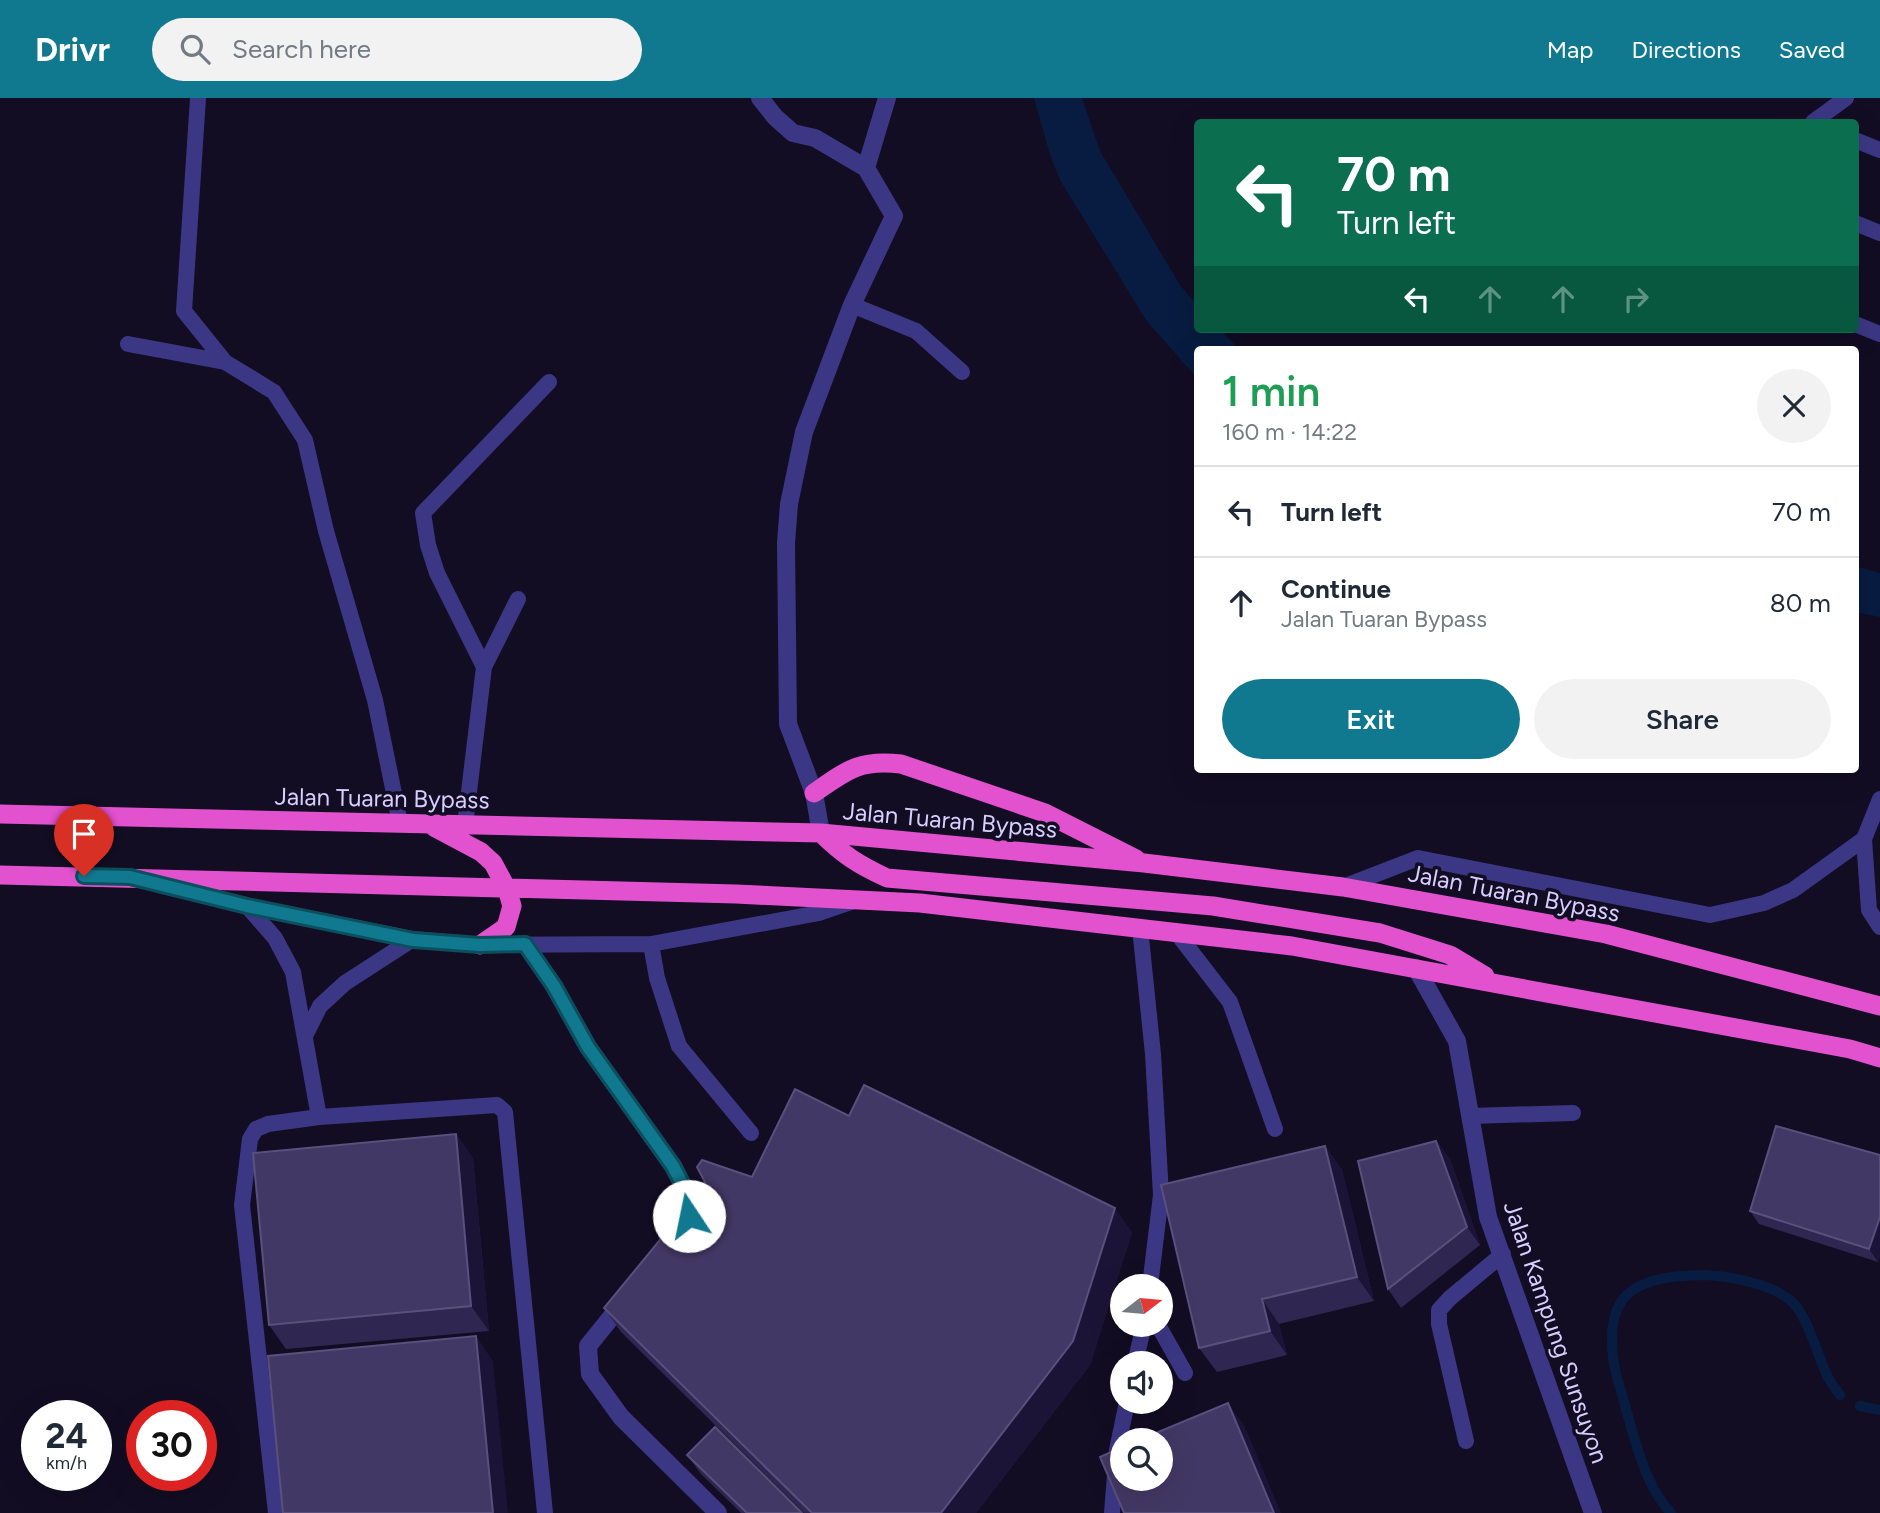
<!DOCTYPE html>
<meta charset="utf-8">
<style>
body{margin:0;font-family:Figtree,sans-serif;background:#f2f2f3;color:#1f2937;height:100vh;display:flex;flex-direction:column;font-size:26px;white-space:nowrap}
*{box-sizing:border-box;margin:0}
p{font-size:23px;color:#747a83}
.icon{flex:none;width:38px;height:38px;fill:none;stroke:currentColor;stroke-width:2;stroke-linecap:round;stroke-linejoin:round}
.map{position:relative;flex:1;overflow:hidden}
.details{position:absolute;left:1194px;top:248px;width:665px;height:427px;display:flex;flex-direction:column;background:#fff;border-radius:7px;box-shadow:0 7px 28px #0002}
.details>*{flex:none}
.top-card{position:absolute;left:1194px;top:21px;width:665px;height:214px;border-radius:7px;box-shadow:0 7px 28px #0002;background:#0b6e4f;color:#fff;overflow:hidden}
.needle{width:46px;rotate:74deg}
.controls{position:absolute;left:1110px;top:1176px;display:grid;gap:14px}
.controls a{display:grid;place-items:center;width:63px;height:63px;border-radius:50%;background:#fff;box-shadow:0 7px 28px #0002;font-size:35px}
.speed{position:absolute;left:21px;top:1302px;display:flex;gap:14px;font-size:35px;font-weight:700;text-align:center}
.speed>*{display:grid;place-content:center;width:91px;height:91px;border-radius:50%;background:#fff;box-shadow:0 7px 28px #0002;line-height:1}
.speed small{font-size:18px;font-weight:400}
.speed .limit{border:10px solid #d22;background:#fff;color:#111}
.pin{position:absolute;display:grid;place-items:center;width:60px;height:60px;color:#fff;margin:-72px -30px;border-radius:50% 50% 50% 0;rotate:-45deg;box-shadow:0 0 7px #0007}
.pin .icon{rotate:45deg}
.me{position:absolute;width:77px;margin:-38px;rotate:349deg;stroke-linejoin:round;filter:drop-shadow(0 0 5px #0008)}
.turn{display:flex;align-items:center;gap:24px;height:147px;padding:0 28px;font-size:32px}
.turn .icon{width:91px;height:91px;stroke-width:2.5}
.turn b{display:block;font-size:49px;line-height:60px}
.lanes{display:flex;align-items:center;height:66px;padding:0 28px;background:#0003;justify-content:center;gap:35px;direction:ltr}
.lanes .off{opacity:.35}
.round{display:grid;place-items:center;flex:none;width:74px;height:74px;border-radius:37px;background:#f2f2f3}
.headline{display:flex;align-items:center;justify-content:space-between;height:119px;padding:0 28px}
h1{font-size:42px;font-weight:600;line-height:52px;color:#1e9e55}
.cta{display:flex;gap:14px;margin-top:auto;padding:14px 28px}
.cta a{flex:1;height:80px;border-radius:42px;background:#11798f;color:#fff;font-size:28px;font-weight:600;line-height:80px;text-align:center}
.cta a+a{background:#f2f2f3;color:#1f2937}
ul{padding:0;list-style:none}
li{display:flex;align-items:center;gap:21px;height:91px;padding:0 28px;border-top:2px solid #e0e1e3}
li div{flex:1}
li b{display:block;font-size:26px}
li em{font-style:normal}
header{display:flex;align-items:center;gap:42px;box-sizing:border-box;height:98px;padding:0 35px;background:#11798f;color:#fff}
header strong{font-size:33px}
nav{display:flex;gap:38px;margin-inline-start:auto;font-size:24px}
.search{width:490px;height:63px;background:#f2f2f3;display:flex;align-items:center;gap:18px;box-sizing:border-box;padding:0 24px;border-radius:38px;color:#747a83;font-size:26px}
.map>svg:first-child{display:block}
</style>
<header>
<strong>Drivr</strong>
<div class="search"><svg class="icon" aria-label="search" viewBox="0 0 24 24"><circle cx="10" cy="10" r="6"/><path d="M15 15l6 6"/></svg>Search here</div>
<nav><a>Map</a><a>Directions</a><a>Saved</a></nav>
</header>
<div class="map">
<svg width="1880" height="1415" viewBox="0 0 1880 1415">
<rect width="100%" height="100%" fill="#120d23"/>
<path fill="#081c41" d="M1034 0H1082L1100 53 1180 187 1197 207V231H1219L1240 252H1197V280L1146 222 1060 82 1051 60Z
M1855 468 1880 475V519L1855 514Z"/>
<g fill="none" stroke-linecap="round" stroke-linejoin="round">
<path stroke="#081c41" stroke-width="10" d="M1860 1308 1880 1312
M1671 1415C1644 1386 1636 1344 1625 1308 1622 1294 1616 1280 1614 1266 1611 1247 1610 1221 1621 1204 1636 1180 1680 1177 1705 1177 1730 1178 1772 1186 1791 1203 1807 1216 1817 1256 1826 1275 1829 1283 1835 1290 1840 1297"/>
<path stroke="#3c3784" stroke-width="16" d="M198 0 184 213 225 264 274 294 305 342 326 433 375 602 400 725
M1813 24 1846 0
M1855 42 1880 52
M1855 125 1880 135
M852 207 916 233 962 274
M1855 226 1880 236
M128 246 225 264
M484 569 437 475 428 447 423 415 549 284
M465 727 484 569 518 501
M1864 741 1880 701
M159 787 247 808 275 840 293 874 319 1019 497 1007 505 1014 545 1415
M1343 789 1418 760 1710 817 1764 805 1793 792 1864 741 1869 812 1880 829
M247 808 413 841 480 847 651 846 819 815 851 804
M1140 830 1153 956 1161 1097 1150 1188
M1176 834 1230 904 1275 1031
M651 846 657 880 679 948 751 1035
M305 938 320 908 345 885 413 841
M1470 1018 1573 1015
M1158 1227 1185 1275
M1135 1265 1144 1227
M1466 1343 1439 1226V1212L1450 1200 1503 1156
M276 1415 242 1107 250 1041 256 1031 268 1026 319 1019
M1112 1415 1117 1352 1127 1304"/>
<path stroke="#3c3784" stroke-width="18" d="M760 0 775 19 793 35 815 40 866 70 894 118 852 207 804 334 789 406 786 445 788 626 814 695 821 735
M866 70 887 0
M525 846 554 888 588 949 673 1068 692 1105 687 1127
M1416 870 1457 943 1488 1119 1593 1415
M625 1202 588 1248 590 1276 621 1319 718 1415"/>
<path stroke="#e251ce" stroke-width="19" d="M814 695C847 672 860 661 901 666L1045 715 1136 761
M0 716 821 735 1144 765 1343 789 1606 836 1880 908
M434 729 481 754 493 765 507 791 512 808 506 829 480 847
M821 735C843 757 859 767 887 780L1213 808 1380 835 1450 857 1485 878
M0 777 736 796 920 805 1292 848 1850 951 1880 960"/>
</g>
<path fill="#302652" d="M849 1018 1132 1134 1090 1267 976 1415H804L621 1234 604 1210 752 1079Z
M456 1036 473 1061 489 1233 286 1251 269 1227Z
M1436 1043 1450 1061 1480 1147 1401 1210 1388 1191Z
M1325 1048 1342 1072 1374 1203 1279 1226 1287 1257 1217 1274 1199 1250Z
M1880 1057V1157L1878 1164 1759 1126 1750 1113Z
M687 1357 802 1415H741L701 1376Z"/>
<path fill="#1c1437" d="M456 1036 473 1061 489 1233 471 1208Z
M1436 1043 1450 1061 1480 1147 1467 1129Z
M1325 1048 1342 1072 1374 1203 1357 1179Z
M1115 1110 1132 1134 1090 1267 976 1415H941Z
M1880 1119V1157L1878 1164 1869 1151Z
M1262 1201 1279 1226 1287 1257 1270 1233Z
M476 1238 493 1263 508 1415H493Z
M1228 1305 1245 1329 1281 1415H1274Z"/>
<path fill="#423865" stroke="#59507d" stroke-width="2" d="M864 987 1115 1110 1073 1243 941 1415H812L604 1210 706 1086 697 1069 702 1062 752 1079 795 991 849 1018Z
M1776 1028 1880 1057V1119L1869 1151 1750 1113Z
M456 1036 471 1208 269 1227 253 1055Z
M1436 1043 1467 1129 1388 1191 1358 1063Z
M1325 1048 1357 1179 1262 1201 1270 1233 1199 1250 1161 1087Z
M476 1238 493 1415H283L268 1258Z
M1228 1305 1274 1415H1124L1100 1359 1122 1349V1381H1160V1342H1139Z
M715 1329 802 1415H747L687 1357Z"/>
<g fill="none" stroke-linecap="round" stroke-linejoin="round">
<g stroke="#0b4f5d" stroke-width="18">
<path id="route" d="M84 778 130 779 247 808 413 842 480 847 525 846 554 888 588 949 673 1068 692 1105 689 1118"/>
</g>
<use href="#route" stroke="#11798f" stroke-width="12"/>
</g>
<g text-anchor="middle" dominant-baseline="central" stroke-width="7" stroke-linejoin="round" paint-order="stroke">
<g font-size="24" fill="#d7d0ff" stroke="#120d23">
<text transform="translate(382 700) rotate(1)">Jalan Tuaran Bypass</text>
<text transform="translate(950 722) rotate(5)">Jalan Tuaran Bypass</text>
<text transform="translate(1514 795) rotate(11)">Jalan Tuaran Bypass</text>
<text transform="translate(1556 1234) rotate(71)">Jalan Kampung Sunsuyon</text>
</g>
</g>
</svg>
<div class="controls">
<a><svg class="needle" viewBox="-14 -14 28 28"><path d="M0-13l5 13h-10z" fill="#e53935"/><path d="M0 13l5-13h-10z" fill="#747a83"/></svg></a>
<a><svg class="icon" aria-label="sound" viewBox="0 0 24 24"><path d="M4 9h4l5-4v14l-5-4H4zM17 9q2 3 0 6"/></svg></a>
<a><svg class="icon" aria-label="search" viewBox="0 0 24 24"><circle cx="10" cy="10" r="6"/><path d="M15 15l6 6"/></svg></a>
</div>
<div class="speed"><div>24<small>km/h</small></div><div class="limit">30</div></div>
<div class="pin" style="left:84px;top:778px;background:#d93025"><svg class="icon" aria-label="arrive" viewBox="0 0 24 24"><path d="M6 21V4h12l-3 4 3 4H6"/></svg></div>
<svg class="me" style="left:689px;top:1118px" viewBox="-20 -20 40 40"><circle r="19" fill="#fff"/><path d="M0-13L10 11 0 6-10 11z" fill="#11798f"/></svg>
<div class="top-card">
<div class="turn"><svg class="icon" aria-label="left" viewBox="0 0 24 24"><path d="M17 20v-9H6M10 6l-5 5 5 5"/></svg><div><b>70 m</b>Turn left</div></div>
<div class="lanes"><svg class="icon" aria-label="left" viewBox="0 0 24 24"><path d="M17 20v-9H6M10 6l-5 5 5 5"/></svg><svg class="icon off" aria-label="ahead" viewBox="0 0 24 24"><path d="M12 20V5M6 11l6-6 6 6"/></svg><svg class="icon off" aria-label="ahead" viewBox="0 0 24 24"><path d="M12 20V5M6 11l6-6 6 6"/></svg><svg class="icon off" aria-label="right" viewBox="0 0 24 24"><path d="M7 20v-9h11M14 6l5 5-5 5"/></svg></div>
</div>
<section class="details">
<div class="headline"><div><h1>1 min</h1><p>160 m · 14:22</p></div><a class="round"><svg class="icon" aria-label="close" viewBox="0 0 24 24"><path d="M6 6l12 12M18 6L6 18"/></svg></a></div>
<ul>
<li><svg class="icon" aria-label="left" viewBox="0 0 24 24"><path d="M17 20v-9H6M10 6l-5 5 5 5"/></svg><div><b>Turn left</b></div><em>70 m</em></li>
<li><svg class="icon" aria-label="ahead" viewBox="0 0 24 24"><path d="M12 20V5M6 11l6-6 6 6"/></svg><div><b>Continue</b><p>Jalan Tuaran Bypass</p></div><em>80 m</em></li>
</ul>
<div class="cta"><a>Exit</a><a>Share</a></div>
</section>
</div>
